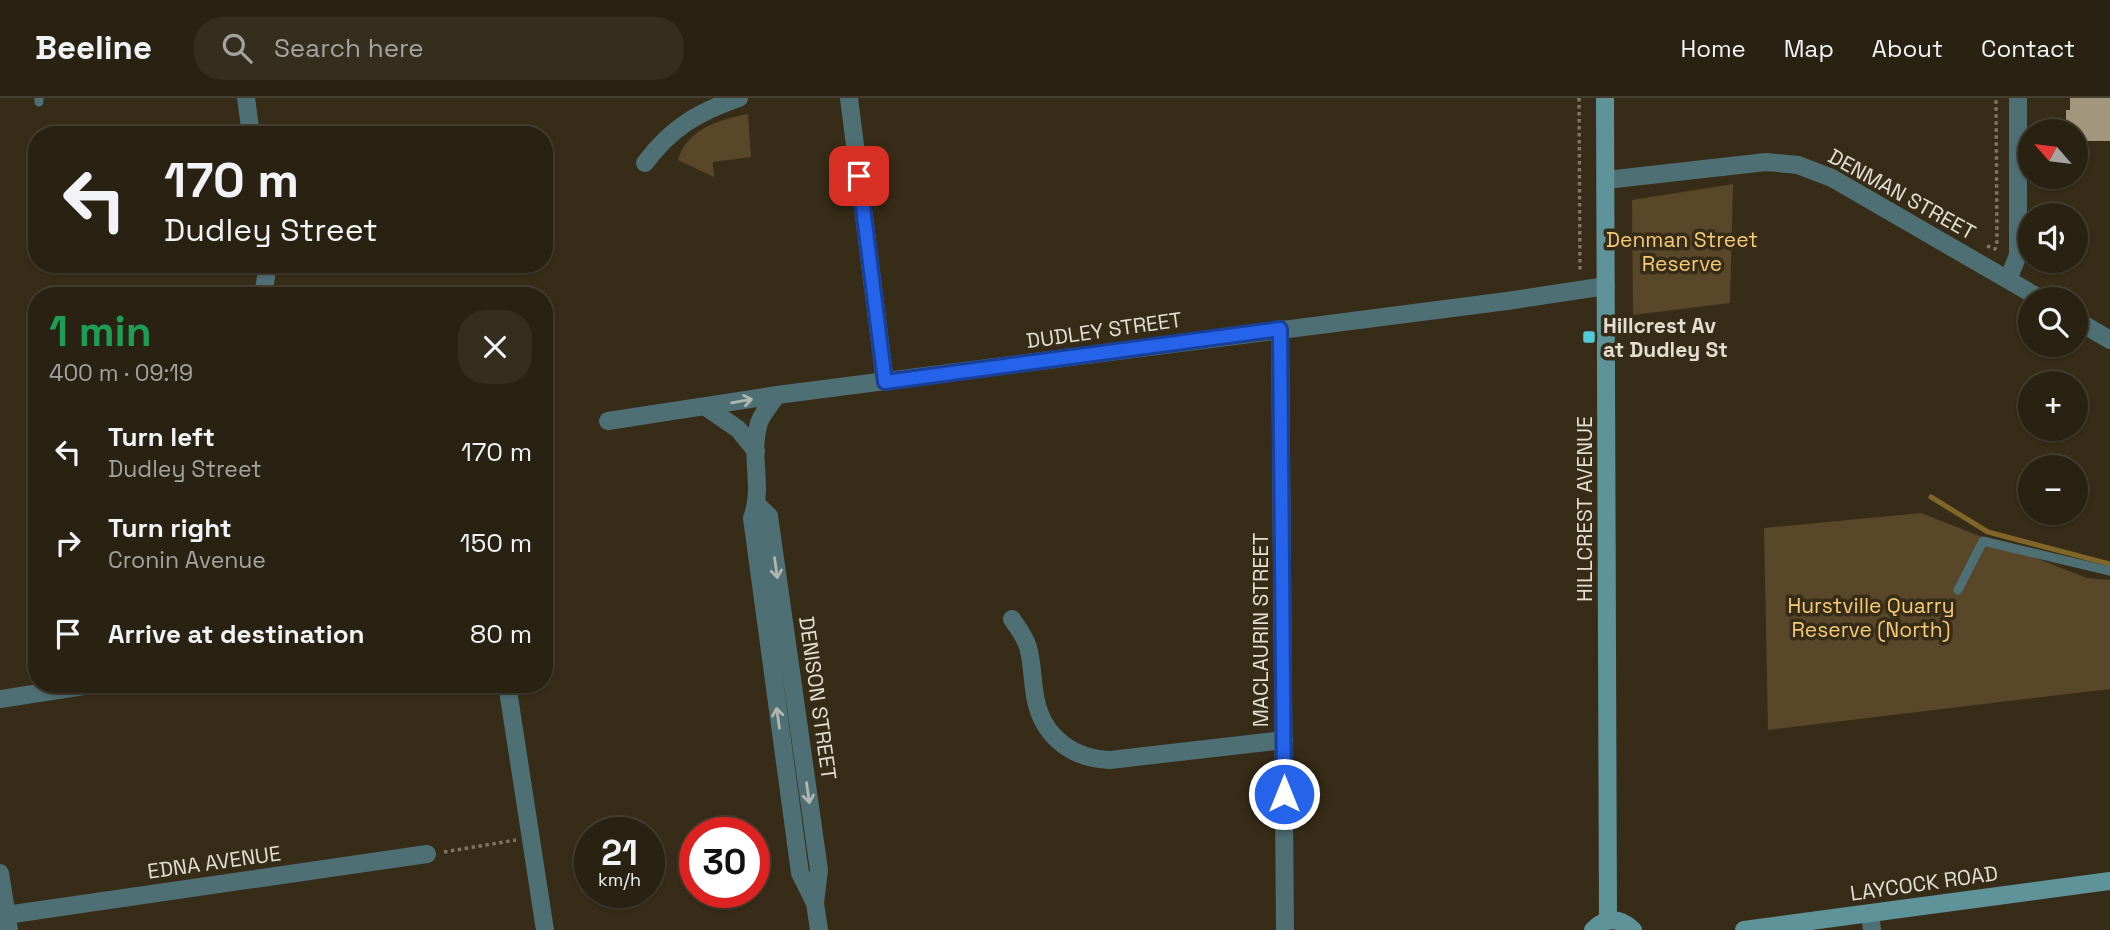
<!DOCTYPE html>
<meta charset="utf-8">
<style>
body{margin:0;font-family:"Space Grotesk",sans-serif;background:#352e1f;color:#f1f3f6;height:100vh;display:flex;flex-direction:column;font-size:26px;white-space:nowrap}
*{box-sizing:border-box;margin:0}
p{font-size:23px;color:#a5a39f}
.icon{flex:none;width:38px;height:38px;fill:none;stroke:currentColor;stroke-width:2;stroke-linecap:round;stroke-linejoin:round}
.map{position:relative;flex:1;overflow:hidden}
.side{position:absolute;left:28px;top:189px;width:525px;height:406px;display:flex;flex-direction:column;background:#292111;border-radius:28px;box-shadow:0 2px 5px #0004,0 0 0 2px #453e31}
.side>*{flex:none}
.hud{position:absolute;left:28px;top:28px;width:525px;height:147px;border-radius:28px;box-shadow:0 2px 5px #0004,0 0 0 2px #453e31;background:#292111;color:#f1f3f6;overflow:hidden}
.needle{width:46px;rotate:298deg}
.buttons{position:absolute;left:2018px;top:21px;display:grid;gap:14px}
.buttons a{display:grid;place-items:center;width:70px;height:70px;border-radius:50%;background:#292111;box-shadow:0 2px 5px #0004,0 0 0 2px #453e31;font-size:35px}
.speed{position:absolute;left:574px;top:719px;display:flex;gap:14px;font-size:35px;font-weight:700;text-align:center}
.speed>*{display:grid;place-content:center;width:91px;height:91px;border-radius:50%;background:#292111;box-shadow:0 2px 5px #0004,0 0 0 2px #453e31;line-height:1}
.speed small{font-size:18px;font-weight:400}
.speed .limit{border:10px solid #d22;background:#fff;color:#111}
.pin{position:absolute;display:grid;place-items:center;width:60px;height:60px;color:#fff;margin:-30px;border-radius:14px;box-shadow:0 4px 10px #0006}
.me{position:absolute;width:77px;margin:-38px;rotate:0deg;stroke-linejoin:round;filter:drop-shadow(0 0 5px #0008)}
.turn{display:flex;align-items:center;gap:24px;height:147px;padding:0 21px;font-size:32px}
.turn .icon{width:91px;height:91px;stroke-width:2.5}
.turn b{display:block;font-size:49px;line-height:60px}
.round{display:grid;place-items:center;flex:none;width:74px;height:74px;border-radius:28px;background:#352e1f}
.summary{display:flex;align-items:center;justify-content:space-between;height:119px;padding:0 21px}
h1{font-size:42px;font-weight:800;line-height:52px;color:#1e9e55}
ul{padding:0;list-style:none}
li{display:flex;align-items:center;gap:21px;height:91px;padding:0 21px}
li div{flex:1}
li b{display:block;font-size:26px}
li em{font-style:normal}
header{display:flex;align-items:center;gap:42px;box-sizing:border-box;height:98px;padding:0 35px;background:#292111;border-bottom:2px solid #453e31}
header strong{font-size:33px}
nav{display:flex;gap:38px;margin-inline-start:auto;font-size:24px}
.search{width:490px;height:63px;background:#352e1f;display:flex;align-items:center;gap:18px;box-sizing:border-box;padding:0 24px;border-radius:28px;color:#a5a39f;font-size:26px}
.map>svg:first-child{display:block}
</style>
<header>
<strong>Beeline</strong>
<div class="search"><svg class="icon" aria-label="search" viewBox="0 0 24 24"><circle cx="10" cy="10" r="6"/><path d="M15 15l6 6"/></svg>Search here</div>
<nav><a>Home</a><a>Map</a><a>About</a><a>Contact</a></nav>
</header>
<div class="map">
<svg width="2110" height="832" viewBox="0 0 2110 832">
<rect width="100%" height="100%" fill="#372c17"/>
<path fill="#584829" d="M748 16 751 59 713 64 714 79 678 62C687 31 720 21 748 16Z
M1733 86 1730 205 1633 217 1632 102Z
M1921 415 2087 480 2110 482V591L1768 632 1764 430Z"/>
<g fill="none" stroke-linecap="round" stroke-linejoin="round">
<path stroke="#81662a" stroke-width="5" d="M1931 399 1988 434 2110 466"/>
</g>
<path fill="#a2967d" d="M2070 0H2110V43H2076V33H2066V12H2070Z"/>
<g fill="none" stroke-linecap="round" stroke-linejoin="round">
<path stroke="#7e7563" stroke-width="3.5" stroke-dasharray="3.5 3.5" stroke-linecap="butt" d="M1579 0 1580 174
M1987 148 1995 151 1997 144 1996 0
M444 754 516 742"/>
<path stroke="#4e6f73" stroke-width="9" d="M39 0V4
M1958 492 1983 443 2110 473"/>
<path stroke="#4e6f73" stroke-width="18" d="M246 0 251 37
M849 0 885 284
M645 65C671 30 698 14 739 0
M1606 82 1766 64 1798 67 1832 80 2041 201
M2008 182 2018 157V0
M263 198 268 166
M2076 222 2110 242
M1280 231 1285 832
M777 297C772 305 762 315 759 325 749 356 764 390 752 420L800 775 815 805
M706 309 738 331 756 353
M608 323 777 297 1507 203 1606 188
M757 407 769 418 819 772 815 805 819 832
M1012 521C1018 530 1025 539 1028 549 1033 567 1032 585 1036 603 1044 640 1074 661 1110 662L1284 642
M507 586 545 832
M0 601 97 586
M0 775 9 832
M1870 816 1872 832
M6 817 427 756"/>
<path stroke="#5e939a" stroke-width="18" d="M1605 0 1608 822
M1593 832C1605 819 1620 819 1633 832
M1744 832 2110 783"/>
</g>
<defs><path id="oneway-shaft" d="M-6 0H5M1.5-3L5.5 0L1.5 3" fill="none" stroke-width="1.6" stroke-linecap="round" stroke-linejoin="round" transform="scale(1.75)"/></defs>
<g stroke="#b0b7b0">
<use href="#oneway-shaft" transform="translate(742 303) rotate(-10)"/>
<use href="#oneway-shaft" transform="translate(776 470) rotate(82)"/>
<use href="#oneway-shaft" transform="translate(778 620) rotate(-98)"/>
<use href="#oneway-shaft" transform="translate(808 695) rotate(82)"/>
</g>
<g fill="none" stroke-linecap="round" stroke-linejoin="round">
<g stroke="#184099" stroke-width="18">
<path id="route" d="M859 78 885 284 1280 231 1284 696"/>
</g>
<use href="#route" stroke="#2563eb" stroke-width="12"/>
</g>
<rect fill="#52cbd9" stroke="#372c17" stroke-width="2.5" x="1582" y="232" width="14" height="14" rx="3.5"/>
<g text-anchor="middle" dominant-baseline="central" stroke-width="7" stroke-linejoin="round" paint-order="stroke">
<g font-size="21" fill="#e4ded1" stroke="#372c17">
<text transform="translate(1902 96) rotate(29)">DENMAN STREET</text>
<text transform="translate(1104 232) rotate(-8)">DUDLEY STREET</text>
<text transform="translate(1584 411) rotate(-90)">HILLCREST AVENUE</text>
<text transform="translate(1260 532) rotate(-90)">MACLAURIN STREET</text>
<text transform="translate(818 600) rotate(82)">DENISON STREET</text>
<text transform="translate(214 764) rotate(-8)">EDNA AVENUE</text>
<text transform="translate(1924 785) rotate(-8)">LAYCOCK ROAD</text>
</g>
<g font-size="21" fill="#f5cb76" stroke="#372c17">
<text x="1682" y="141">Denman Street<tspan x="1682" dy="24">Reserve</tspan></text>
<text x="1871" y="507">Hurstville Quarry<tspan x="1871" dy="24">Reserve (North)</tspan></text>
</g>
<g font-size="21" font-weight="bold" fill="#e4ded1" stroke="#372c17" text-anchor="start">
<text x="1603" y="227">Hillcrest Av<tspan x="1603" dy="24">at Dudley St</tspan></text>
</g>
</g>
</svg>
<div class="buttons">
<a><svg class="needle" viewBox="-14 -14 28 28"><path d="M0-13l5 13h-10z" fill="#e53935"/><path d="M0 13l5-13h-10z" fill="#a5a39f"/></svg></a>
<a><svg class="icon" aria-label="sound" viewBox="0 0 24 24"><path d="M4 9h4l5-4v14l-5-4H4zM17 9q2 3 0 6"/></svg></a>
<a><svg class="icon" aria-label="search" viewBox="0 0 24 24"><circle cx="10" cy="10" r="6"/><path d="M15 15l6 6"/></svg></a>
<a>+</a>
<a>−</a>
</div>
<div class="speed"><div>21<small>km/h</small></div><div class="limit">30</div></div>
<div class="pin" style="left:859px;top:78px;background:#d93025"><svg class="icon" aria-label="arrive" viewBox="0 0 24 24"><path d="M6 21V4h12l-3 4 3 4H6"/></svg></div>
<svg class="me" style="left:1284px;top:696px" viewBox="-20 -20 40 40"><circle r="17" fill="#2563eb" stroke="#fff" stroke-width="3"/><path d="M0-11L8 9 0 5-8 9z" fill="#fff"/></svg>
<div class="hud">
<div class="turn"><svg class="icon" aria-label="left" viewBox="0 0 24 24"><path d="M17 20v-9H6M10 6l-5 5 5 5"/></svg><div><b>170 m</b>Dudley Street</div></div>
</div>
<section class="side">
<div class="summary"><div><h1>1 min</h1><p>400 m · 09:19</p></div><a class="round"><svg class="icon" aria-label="close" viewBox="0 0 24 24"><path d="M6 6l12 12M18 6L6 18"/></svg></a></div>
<ul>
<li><svg class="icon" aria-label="left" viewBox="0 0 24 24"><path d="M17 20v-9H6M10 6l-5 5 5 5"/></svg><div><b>Turn left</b><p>Dudley Street</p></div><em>170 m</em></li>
<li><svg class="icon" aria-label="right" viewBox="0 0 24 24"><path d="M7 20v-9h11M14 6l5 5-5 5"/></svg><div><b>Turn right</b><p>Cronin Avenue</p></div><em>150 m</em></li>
<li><svg class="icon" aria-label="arrive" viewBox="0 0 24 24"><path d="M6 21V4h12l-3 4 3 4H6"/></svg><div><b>Arrive at destination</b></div><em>80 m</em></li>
</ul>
</section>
</div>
